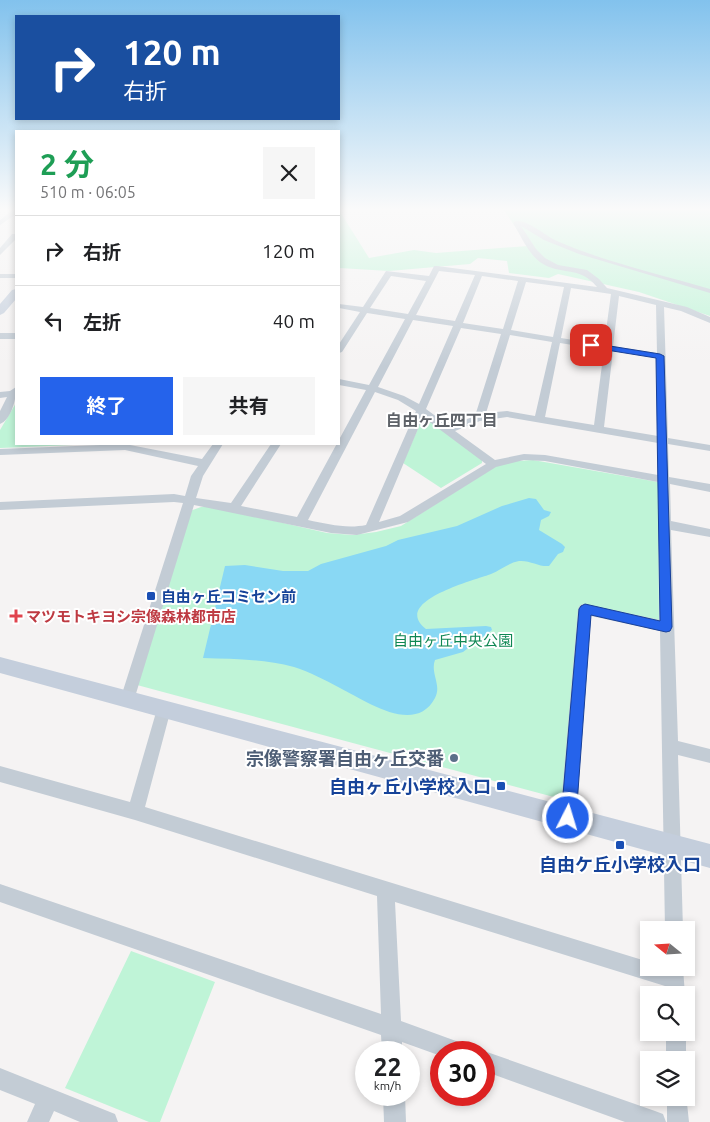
<!DOCTYPE html>
<html lang="ja">
<meta charset="utf-8">
<style>
body{margin:0;font-family:Ubuntu,"Noto Sans JP",sans-serif;background:#f6f6f6;color:#202124;height:100vh;display:flex;flex-direction:column;font-size:19px;white-space:nowrap}
*{box-sizing:border-box;margin:0}
p{font-size:16px;color:#757577}
.icon{flex:none;width:28px;height:28px;fill:none;stroke:currentColor;stroke-width:2;stroke-linecap:round;stroke-linejoin:round}
.map{position:relative;flex:1;overflow:hidden}
.drawer{position:absolute;left:15px;top:130px;width:325px;height:315px;display:flex;flex-direction:column;background:#fff;border-radius:0px;box-shadow:0 2px 8px #0003}
.drawer>*{flex:none}
.hud{position:absolute;left:15px;top:15px;width:325px;height:105px;border-radius:0px;box-shadow:0 2px 8px #0003;background:#1a4fa0;color:#fff;overflow:hidden}
.needle{width:32px;rotate:288deg}
.tools{position:absolute;left:640px;top:921px;display:grid;gap:10px}
.tools a{display:grid;place-items:center;width:55px;height:55px;border-radius:0px;background:#fff;box-shadow:0 2px 8px #0003;font-size:25px}
.speed{position:absolute;left:355px;top:1041px;display:flex;gap:10px;font-size:25px;font-weight:700;text-align:center}
.speed>*{display:grid;place-content:center;width:65px;height:65px;border-radius:50%;background:#fff;box-shadow:0 2px 8px #0003;line-height:1}
.speed small{font-size:12px;font-weight:400}
.speed .limit{border:8px solid #d22;background:#fff;color:#111}
.pin{position:absolute;display:grid;place-items:center;width:42px;height:42px;color:#fff;margin:-21px;border-radius:10px;box-shadow:0 2px 8px #0006}
.me{position:absolute;width:55px;margin:-28px;rotate:5deg;stroke-linejoin:round;filter:drop-shadow(0 0 4px #0008)}
.turn{display:flex;align-items:center;gap:18px;height:105px;padding:0 25px;font-size:22px}
.turn .icon{width:65px;height:65px;stroke-width:2.5}
.turn b{display:block;font-size:35px;line-height:42px}
.round{display:grid;place-items:center;flex:none;width:52px;height:52px;border-radius:0px;background:#f6f6f6}
.summary{display:flex;align-items:center;justify-content:space-between;height:85px;padding:0 25px}
h1{font-size:30px;font-weight:700;line-height:38px;color:#1e9e55}
.action{display:flex;gap:10px;margin-top:auto;padding:10px 25px}
.action a{flex:1;height:58px;border-radius:0px;background:#2563eb;color:#fff;font-size:20px;font-weight:700;line-height:58px;text-align:center}
.action a+a{background:#f6f6f6;color:#202124}
ul{padding:0;list-style:none}
li{display:flex;align-items:center;gap:15px;height:70px;padding:0 25px;border-top:1px solid #e0e0e0}
li div{flex:1}
li b{display:block;font-size:19px}
li em{font-style:normal}
.map>svg:first-child{display:block}
</style>
<div class="map">
<svg width="710" height="1122" viewBox="0 0 710 1122">
<rect width="100%" height="100%" fill="#f5f3f3"/>
<path fill="#bff4d7" d="M339 210 369 258 414 250 436 253 528 246 504 210H710V316L639 292 558 274 549 278 509 273 507 261 478 258 470 264 389 271 339 268Z
M16 403V444H75L73 445 0 448V430Z
M426 418 482 460V463L441 488 403 463 422 419Z
M533 460 658 482 659 620 582 604 565 800 137 685 190 511 201 507H213L327 533 353 535 376 532 401 526 498 465 517 461Z
M131 951 215 982 160 1122H149L65 1088Z"/>
<path fill="#89d8f4" d="M529 498 536 499 544 510 551 512 549 516 541 520 539 530 562 544 565 547 563 552 558 554 549 566C539 567 530 560 519 561 508 563 501 570 491 574 476 580 390 601 426 629L486 626 491 627 492 630 463 652 435 660C430 673 442 685 435 698 415 736 364 700 340 688 325 680 310 672 294 667 264 659 234 659 203 658L225 566 245 565 283 571H308L321 564 386 546 398 540 457 526 502 506Z"/>
<g fill="none" stroke-linecap="round" stroke-linejoin="round">
<path fill="#c3ccd5" fill-rule="evenodd" d="M13 210H16V214L0 225V220Z
M516 221C530 221 544 235 557 241 605 262 659 274 710 289V293L579 254 544 240 521 226 536 249 545 258 558 265 587 270 599 279 607 288 687 307 710 317V323L681 311 664 307 668 438 710 445V451L668 444 669 477 710 484V492L670 484 671 521 710 529V537L671 530 678 741 710 749V763L678 755 683 930H665L660 631 591 616 576 818 574 824 568 826 562 824 560 818 578 609 580 605 585 604 660 620 658 482 545 461 524 460 496 467 408 522 357 535 331 533 194 505 134 700 132 705 127 707 122 705 120 700 183 503 174 502 0 510V502L174 494 185 496 191 476 198 466 125 450 0 455V449L125 444 202 459 213 444H223L203 476 196 498 231 503 271 444H281L241 506 297 517 366 390 339 385V379L369 385 405 319 367 313 342 352 339 353V344L360 312 339 308V304L363 307 386 271 429 276 434 266H437L597 287C580 265 559 276 540 262 528 253 521 236 513 223ZM439 271 475 275 455 321 416 315ZM391 276 426 281 408 314 370 308ZM482 276 518 281 503 329 463 323ZM526 282 564 287 553 337 511 330ZM571 288 611 294 604 345 561 338ZM619 296 656 305 657 353 613 346ZM413 320 453 326 419 404 404 396 378 387ZM461 328 501 334 475 416 449 426 426 409ZM510 335 552 342 535 416 507 411 486 413ZM560 343 604 350 594 425 545 417ZM613 351 657 358 658 436 604 427ZM375 392 398 400 416 411 366 525C347 529 327 524 308 520ZM423 417 486 464 400 516 379 522ZM507 417 658 443V475L545 455 524 454 495 460 455 431 480 421Z
M12 234H16V239L0 255V248Z
M0 274H16V278H0Z
M0 333H16V339H0Z
M16 387C17 398 11 420 0 424V411L7 397 0 398V392L10 391Z
M164 702 169 704 171 709 145 807 649 962V968H683L685 995H665V986L395 902 401 1021 467 1045 470 1052H441V1056L402 1042V1052H382L381 1035 0 902V884L381 1014 377 896 135 820 0 782V766L130 802 157 709 159 704Z
M666 1032H686V1060H666Z
M484 1051 655 1111 663 1114 666 1122H625L484 1071V1052H479Z
M0 1068 115 1114 118 1122H80L54 1111 49 1122H27L35 1104 0 1090Z
M686 1094 689 1122H667V1098H686Z
M383 1095H405L406 1122H384Z"/>
<path fill="#c4cedc" fill-rule="evenodd" d="M16 289V299L4 313 0 315V304L12 290Z
M0 657 710 844V868L0 673Z"/>
</g>
<linearGradient id="sky" x2="0" y2="1"><stop stop-color="#82c2ed"/><stop offset="0.57" stop-color="#fafafa"/><stop offset="1" stop-color="#fafafa" stop-opacity="0"/></linearGradient>
<rect width="710" height="367" fill="url(#sky)"/>
<path fill="#2563eb" stroke="#184099" d="M591 343 660 354 664 356 672 627 670 631 666 632 591 615 576 818 574 824 568 826 563 824 561 818 579 609 581 606 585 604 660 621 656 358 588 347V344Z"/>
<g fill="#1a4fb4" stroke="#fff" stroke-width="2">
<rect x="146" y="591" width="10" height="10" rx="2.5"/>
<rect x="496" y="781" width="10" height="10" rx="2.5"/>
<rect x="615" y="840" width="10" height="10" rx="2.5"/>
</g>
<path fill="#e0444e" stroke="#fff" stroke-width="2" d="M13.5 608.5h5v5h5v5h-5v5h-5v-5h-5v-5h5z"/>
<circle fill="#5c6f8a" stroke="#fff" stroke-width="2" cx="454" cy="758" r="5"/>
<g text-anchor="middle" dominant-baseline="central" stroke-width="4" stroke-linejoin="round" paint-order="stroke">
<g font-size="15" font-weight="bold" fill="#164399" stroke="#fff" text-anchor="start">
<text x="161" y="596">自由ヶ丘コミセン前</text>
</g>
<g font-size="15" font-weight="bold" fill="#be3a42" stroke="#fff" text-anchor="start">
<text x="26" y="616">マツモトキヨシ宗像森林都市店</text>
</g>
<g font-size="15" fill="#0f8753" stroke="#fff">
<text x="453" y="640">自由ヶ丘中央公園</text>
</g>
<g font-size="16" font-weight="bold" fill="#5e6268" stroke="#fff">
<text x="442" y="420">自由ヶ丘四丁目</text>
</g>
<g font-size="18" font-weight="bold" fill="#4e5e75" stroke="#fff" text-anchor="end">
<text x="444" y="758">宗像警察署自由ヶ丘交番</text>
</g>
<g font-size="18" font-weight="bold" fill="#164399" stroke="#fff" text-anchor="end">
<text x="491" y="786">自由ヶ丘小学校入口</text>
<text x="620" y="864" text-anchor="middle">自由ケ丘小学校入口</text>
</g>
</g>
</svg>
<div class="tools">
<a><svg class="needle" viewBox="-14 -14 28 28"><path d="M0-13l5 13h-10z" fill="#e53935"/><path d="M0 13l5-13h-10z" fill="#757577"/></svg></a>
<a><svg class="icon" aria-label="search" viewBox="0 0 24 24"><circle cx="10" cy="10" r="6"/><path d="M15 15l6 6"/></svg></a>
<a><svg class="icon" aria-label="layers" viewBox="0 0 24 24"><path d="M12 4l9 5-9 5-9-5zM3 14l9 5 9-5"/></svg></a>
</div>
<div class="speed"><div>22<small>km/h</small></div><div class="limit">30</div></div>
<div class="pin" style="left:591px;top:345px;background:#d93025"><svg class="icon" aria-label="arrive" viewBox="0 0 24 24"><path d="M6 21V4h12l-3 4 3 4H6"/></svg></div>
<svg class="me" style="left:568px;top:818px" viewBox="-20 -20 40 40"><circle r="17" fill="#2563eb" stroke="#fff" stroke-width="3"/><path d="M0-11L8 9 0 5-8 9z" fill="#fff"/></svg>
<div class="hud">
<div class="turn"><svg class="icon" aria-label="right" viewBox="0 0 24 24"><path d="M7 20v-9h11M14 6l5 5-5 5"/></svg><div><b>120 m</b>右折</div></div>
</div>
<section class="drawer">
<div class="summary"><div><h1>2 分</h1><p>510 m · 06:05</p></div><a class="round"><svg class="icon" aria-label="close" viewBox="0 0 24 24"><path d="M6 6l12 12M18 6L6 18"/></svg></a></div>
<ul>
<li><svg class="icon" aria-label="right" viewBox="0 0 24 24"><path d="M7 20v-9h11M14 6l5 5-5 5"/></svg><div><b>右折</b></div><em>120 m</em></li>
<li><svg class="icon" aria-label="left" viewBox="0 0 24 24"><path d="M17 20v-9H6M10 6l-5 5 5 5"/></svg><div><b>左折</b></div><em>40 m</em></li>
</ul>
<div class="action"><a>終了</a><a>共有</a></div>
</section>
</div>
